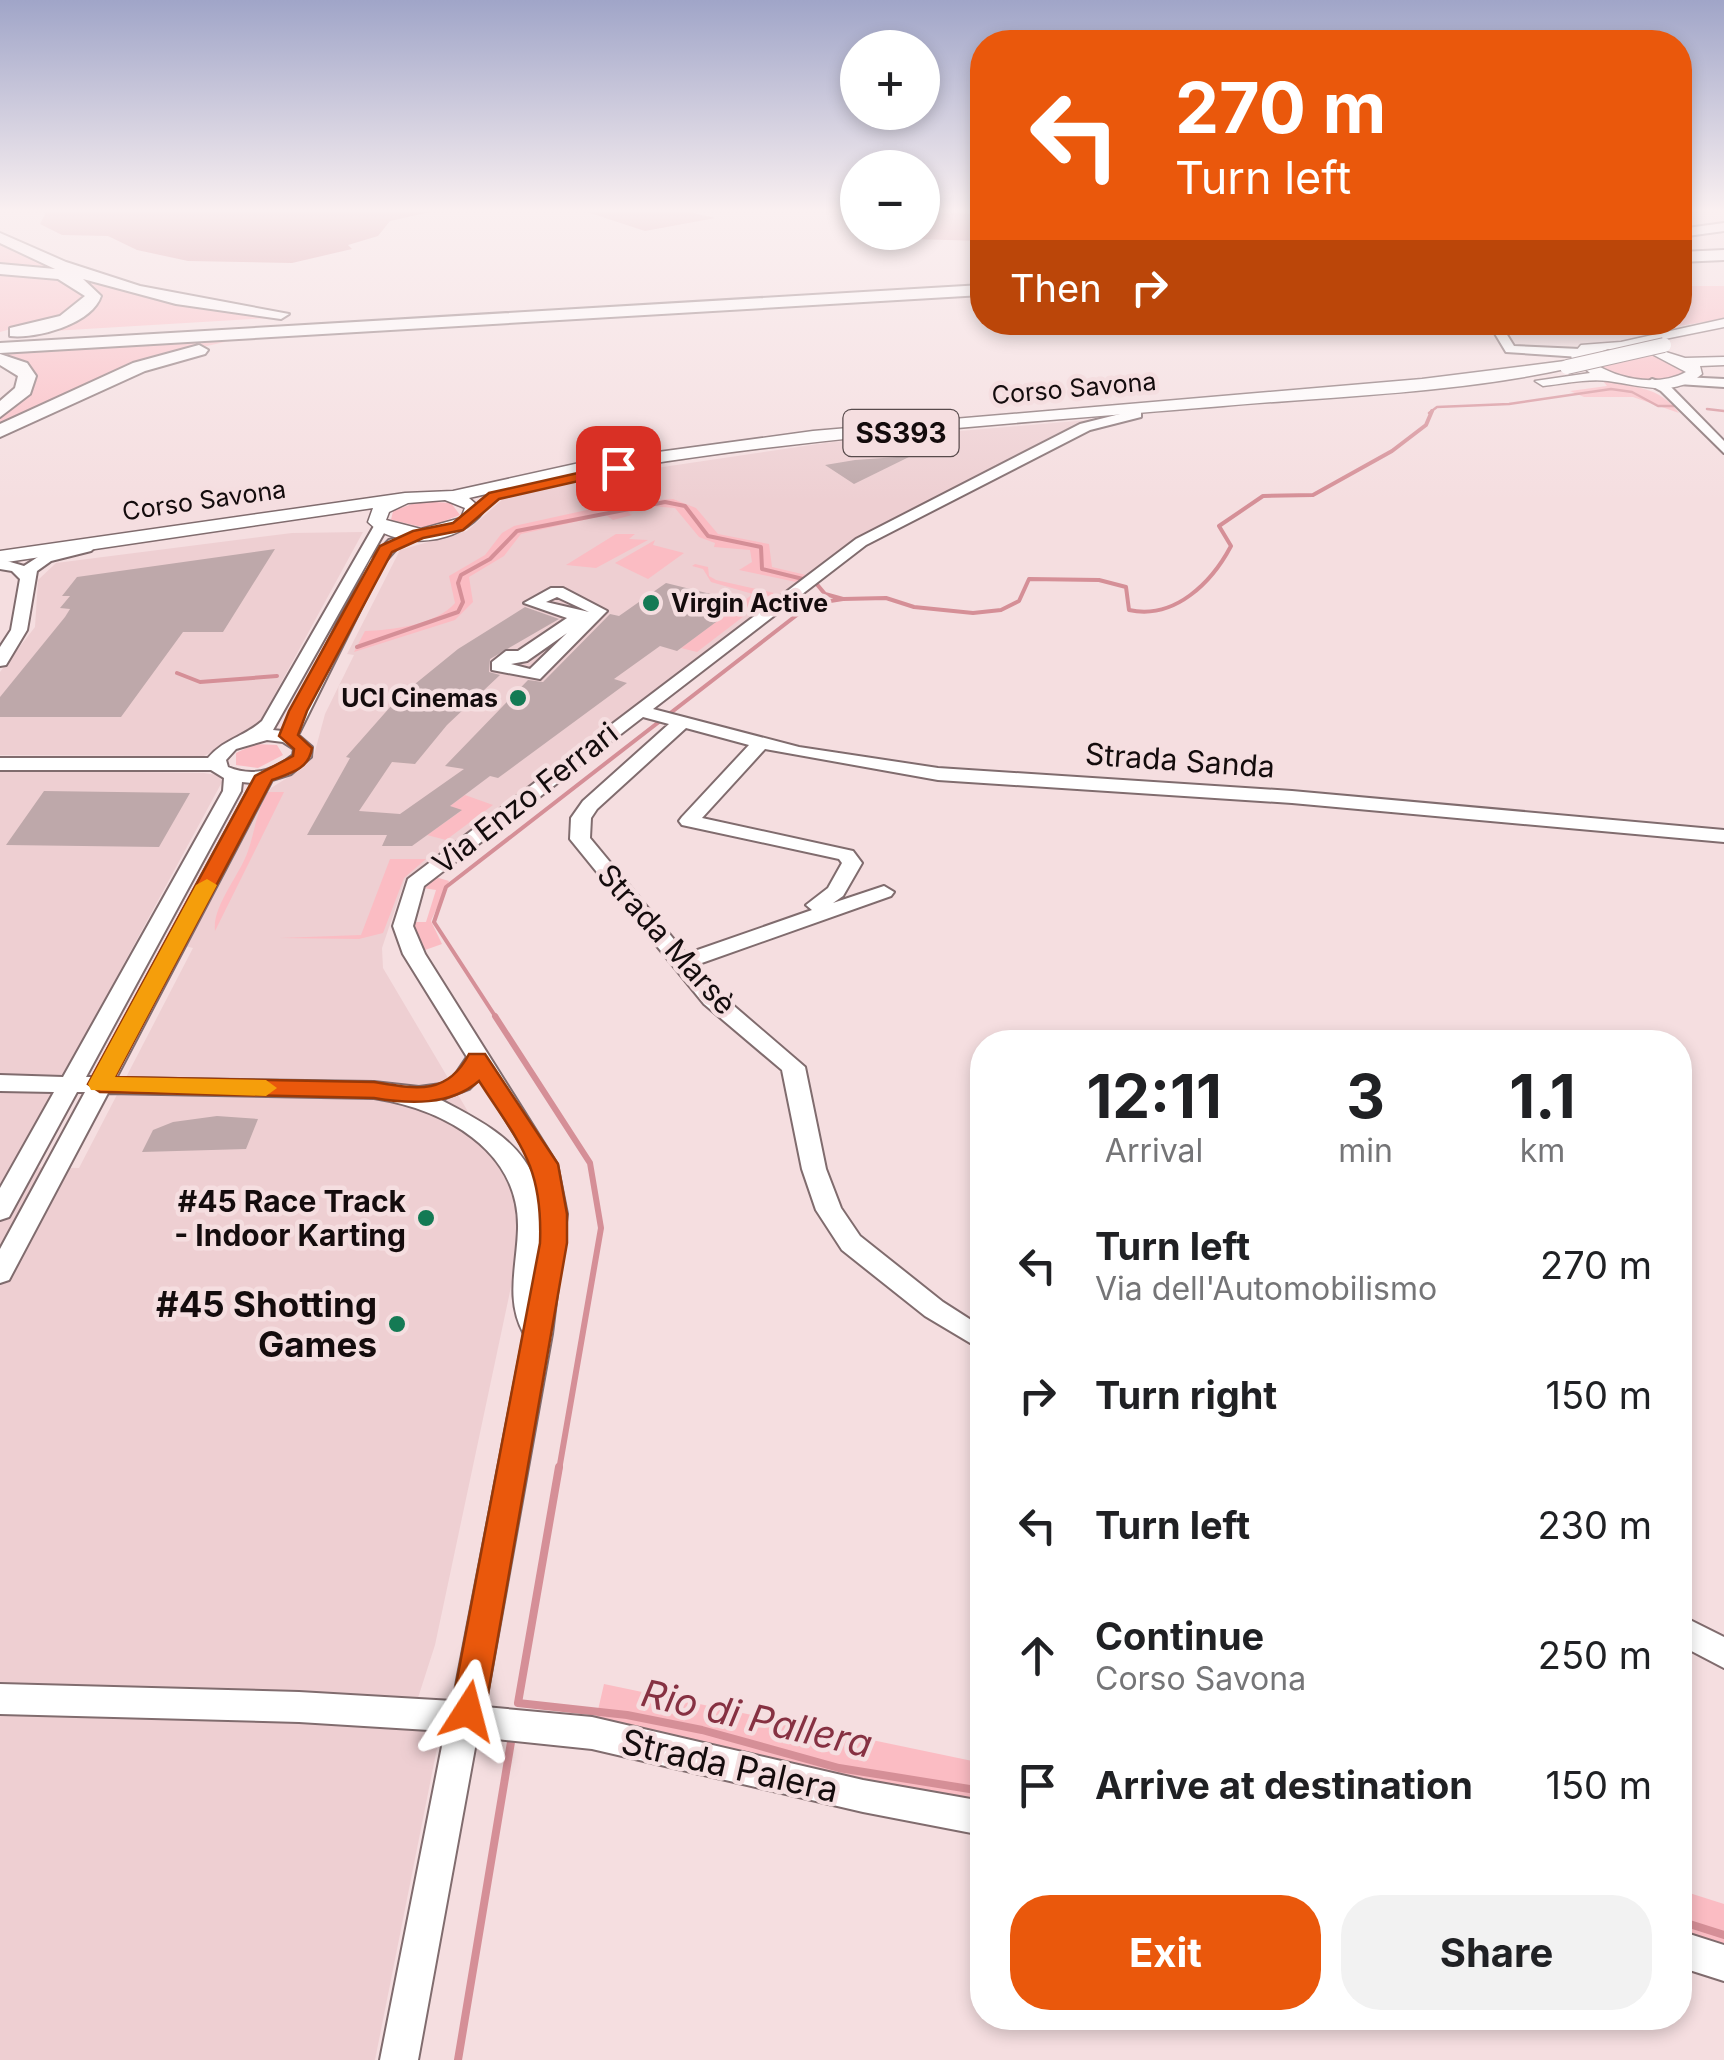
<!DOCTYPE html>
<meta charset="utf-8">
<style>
body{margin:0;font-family:Inter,sans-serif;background:#f2f2f2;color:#202124;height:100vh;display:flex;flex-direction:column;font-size:38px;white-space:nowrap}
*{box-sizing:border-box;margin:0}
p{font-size:32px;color:#757577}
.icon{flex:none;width:55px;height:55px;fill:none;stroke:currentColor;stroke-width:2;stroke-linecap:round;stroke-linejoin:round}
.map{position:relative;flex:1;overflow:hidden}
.panel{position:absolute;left:970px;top:1030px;width:722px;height:1000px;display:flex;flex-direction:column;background:#fff;border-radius:40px;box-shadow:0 5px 15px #0003}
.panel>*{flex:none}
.guide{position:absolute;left:970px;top:30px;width:722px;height:305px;border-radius:40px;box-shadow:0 5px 15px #0003;background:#ea580c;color:#fff;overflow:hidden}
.buttons{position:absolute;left:840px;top:30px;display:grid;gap:20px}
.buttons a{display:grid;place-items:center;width:100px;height:100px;border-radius:50%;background:#fff;box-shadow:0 5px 15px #0003;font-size:50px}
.pin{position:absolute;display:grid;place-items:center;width:85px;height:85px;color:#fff;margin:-42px;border-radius:20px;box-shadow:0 5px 15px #0006}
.me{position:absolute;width:110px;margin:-55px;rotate:9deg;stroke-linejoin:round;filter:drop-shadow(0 0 8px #0008)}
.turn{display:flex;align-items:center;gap:35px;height:210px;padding:0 40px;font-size:45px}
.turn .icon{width:130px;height:130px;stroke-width:2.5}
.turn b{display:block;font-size:70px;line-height:85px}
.then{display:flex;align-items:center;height:95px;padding:0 40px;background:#0003;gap:20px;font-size:38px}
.eta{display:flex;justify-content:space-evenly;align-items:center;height:170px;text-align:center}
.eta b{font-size:60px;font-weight:700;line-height:70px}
.cta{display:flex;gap:20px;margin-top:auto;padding:20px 40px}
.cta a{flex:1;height:115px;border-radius:40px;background:#ea580c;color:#fff;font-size:40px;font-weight:700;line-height:115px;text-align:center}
.cta a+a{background:#f2f2f2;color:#202124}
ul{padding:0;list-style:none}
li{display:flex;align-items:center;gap:30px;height:130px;padding:0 40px}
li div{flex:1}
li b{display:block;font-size:38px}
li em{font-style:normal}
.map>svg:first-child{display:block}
</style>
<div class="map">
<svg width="1724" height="2060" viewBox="0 0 1724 2060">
<rect width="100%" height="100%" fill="#f5dee0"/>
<path fill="#eecfd2" d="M1088 420 856 538 405 880 382 948 383 968 509 1181 521 1221 519 1249 435 1645 417 1701 165 1718 441 1728 375 2060H0V770L204 773 218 775 222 782 14 1167 79 1168 193 948 185 946 233 852 271 788 303 768 314 755 325 714 354 655 347 654 400 550 467 531 504 498 562 482 832 442Z
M363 532 258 725 244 734 204 756 0 755V672L35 627 38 580 56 563 292 533Z"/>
<path fill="#fbbcc3" d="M0 243 185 305 286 317 36 332 76 320 99 300V291L85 281 0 267Z
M0 272 60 279 86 296 79 310 0 332Z
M1680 286H1724V319L1678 326 1673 323 1680 322Z
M229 341 172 354 0 427V415L27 396 36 379 30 366 0 354Z
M1611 349 1652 354 1684 369V373C1656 388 1617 378 1592 363V354Z
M1603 381C1634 387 1659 386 1679 413L1633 397H1584L1570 391 1607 386Z
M673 499 696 508 718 534 769 544 772 567 806 575 796 582 739 570 752 562 750 550 714 547 715 543 699 537 675 508 649 506 628 513 632 515 613 520 606 515 521 534 504 556 469 577 473 602 455 620 354 652 365 631C392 630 436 625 455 603L449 576 485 555 502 533 514 526 623 502Z
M420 501 451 503 460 515 426 528 391 520 393 511Z
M616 534H635L629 539 648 540 596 568 566 565Z
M655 540 653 545 684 553 648 579 615 563Z
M695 564 708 567 709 576 716 580 774 593 697 652 681 648 753 594 711 582 703 569 692 566Z
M255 744 277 745 283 755 258 768 236 765V753Z
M268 792H284L215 931C212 906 240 875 248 851 255 831 256 812 268 792Z
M465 795 493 805 446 840 427 835 461 811 450 806Z
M390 859H426L404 878 383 933 359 939 280 938 361 935Z
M432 876 449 881 431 921 442 944 425 950 413 922H426L436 890 423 888Z
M604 1684 982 1763V1807L838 1783 595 1723Z
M1680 1890 1724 1904V1955L1680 1939Z"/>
<path fill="#d58f97" d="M46 212H430L390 221 378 236 348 245 352 249 292 263 188 261 137 250 108 236 62 235 40 224Z
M587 212H689L715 218 645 231Z
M923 212 982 214V241L914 239 897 233 922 232Z"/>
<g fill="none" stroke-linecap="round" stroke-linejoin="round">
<path stroke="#d58f97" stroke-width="2.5" d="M1707 409 1724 411
M1429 413 1437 407 1509 404 1611 389 1632 392 1658 406H1675"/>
<path stroke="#d58f97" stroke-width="4" d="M357 647 458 612 463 602 458 583 461 575 490 559 517 531 665 502 685 506 708 536 761 547 762 569 815 582 825 594 843 599 886 598 914 607 973 613 1001 610 1019 601 1029 579 1099 580 1126 587 1129 610C1175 620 1212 582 1231 546L1219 526 1263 496 1313 495 1392 451 1426 425 1432 411
M177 673 200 682 277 676
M497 1019 434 922 446 887 811 604 843 599"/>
<path stroke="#d58f97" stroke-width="6" d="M495 1016 590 1163 601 1228 559 1470"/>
<path stroke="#d58f97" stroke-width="8" d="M559 1467 518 1703 627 1715 702 1730 839 1768 982 1791
M1680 1921 1724 1935
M458 2060 511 1742"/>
</g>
<path fill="#bea8aa" d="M911 456 854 484 825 465 855 460Z
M275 549 223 632H183L121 717H0V697L65 617 70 609 60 608 70 596H62L77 577Z
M666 583 743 602 677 651 660 646 614 679 627 683 498 778 490 776 450 806 462 810 412 846H382L387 835H307L350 758 346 757 399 697 458 649 525 607 559 619 490 659 489 672 500 675 447 725 415 764 392 762 359 811 400 814 464 769 445 766 528 680 543 682 610 614 619 616Z
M44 791 190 793 159 847 6 845Z
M217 1116 258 1119 246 1149 142 1152 153 1130 173 1122Z"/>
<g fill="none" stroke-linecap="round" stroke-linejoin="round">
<g stroke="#806c6e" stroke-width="4">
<path id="minor" d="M1488 322H1499L1514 346 1580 349 1586 353 1580 357 1506 352Z
M1682 377 1724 379V387L1678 384V378Z
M1652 379 1669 385 1724 441V453L1661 391 1646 383Z
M1136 410 1141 411V417L1090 430 866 545 653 709 799 747 938 768 1292 791 1724 830V842L1292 803 938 780 765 749 702 818 853 851 862 863 843 896 833 903 884 886 894 892 891 896 696 965 720 994 805 1067 826 1169 841 1208 860 1236 943 1302 982 1327V1350L925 1316 842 1250 816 1210 802 1169 782 1070 704 1004 570 839 571 818 583 801 669 724 643 717 424 886 413 926 425 954 557 1164 567 1214 552 1334 485 1707 592 1717 863 1780 982 1801V1835L863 1812 592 1749 477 1737 418 2060H380L445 1731 299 1722 0 1714V1684L299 1692 453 1701 524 1334C505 1300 517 1266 518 1229 520 1149 443 1109 374 1098L108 1093 9 1280 0 1283V1249L85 1092H77L9 1217 0 1220V1188L54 1092 0 1091V1075L63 1077 223 791 224 778 211 770H0V758H208C224 739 244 737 262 721L374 526 386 523 388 526 273 730 282 731 371 559 389 540 424 531V537L399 546 383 564 298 735 312 747 311 757 291 774 272 780 116 1078 374 1082 419 1087 441 1084 453 1078 467 1057 403 954 393 926 408 879 856 539 1080 424ZM686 728 749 745 682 817 679 821 682 825 839 859 842 863 828 888 806 905 812 910 686 954 590 838 591 818 597 809ZM267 740 283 742 294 749 293 755C274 771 252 777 228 767L226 760 236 749ZM242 782 252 783 93 1077H86L241 791ZM480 1078 533 1164 536 1183C521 1140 479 1120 441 1100L469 1089Z
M86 543 94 548 91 551 51 561 37 571 27 630 6 665 0 666V647L11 630 20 579 12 571 0 569V559L24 566 41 555Z
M551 588H563L607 611 540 679 492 670V662L506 651H518L567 618 524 603ZM557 597 589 612 546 602ZM567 633 530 669 511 664 527 661Z
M1680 1615 1724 1637V1668L1680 1645Z
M1680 1931 1724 1945V1981L1680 1967Z"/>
</g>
<g stroke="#806c6e" stroke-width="3">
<path id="major" d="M1724 319V327L1640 344 1685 358 1724 357V365L1700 366 1702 374C1674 398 1640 385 1608 381 1588 378 1563 384 1543 386L1535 381 1590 373 1571 357 1581 345 1621 342ZM1608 349 1652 354 1686 372C1656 388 1611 379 1586 357Z
M1565 361 1570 362V368C1457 393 1338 396 1223 406 970 427 717 442 469 498L484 511C461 544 398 552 368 522L373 508 0 563V551L405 493 453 491 584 462 813 431 1422 379ZM445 500 465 508 461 518 421 529 386 520 389 512 408 503Z"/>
</g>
<g stroke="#806c6e" stroke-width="4">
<path id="highway" d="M1724 223V231L1680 237V229Z
M0 233 66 262 140 286 289 314 281 319 176 304 83 279 101 296C92 324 37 339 10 336V328L60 316 85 296 58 279 0 274V264L55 269 0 243Z
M1724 250V260L1680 262V252Z
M982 285V295L0 353V343Z
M199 345 208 350 205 354 145 371 0 437V424L133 363Z
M0 354 27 363 36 376 30 394 0 417V401L15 388 18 376 0 365Z"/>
</g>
<use href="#minor" fill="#fff" fill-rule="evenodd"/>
<use href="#major" fill="#fff" fill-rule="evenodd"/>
<use href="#highway" fill="#fff" fill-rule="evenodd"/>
<g stroke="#806c6e" stroke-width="16" stroke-linecap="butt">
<path id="major-bridge" d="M1567 367 1664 345"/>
</g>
<use href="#major-bridge" stroke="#fff" stroke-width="14"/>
</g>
<linearGradient id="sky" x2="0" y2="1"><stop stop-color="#a0a5c8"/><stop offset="0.42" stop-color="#faf0f1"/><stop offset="1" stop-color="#faf0f1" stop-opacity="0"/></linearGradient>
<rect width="1724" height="501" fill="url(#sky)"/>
<path fill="#ea580c" stroke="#983908" stroke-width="2.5" d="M618 464 623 471 499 499 463 530 423 538 392 552 307 711 298 735 312 748C309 769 291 773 272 780L115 1077 374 1082C416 1089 447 1096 469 1054H485L558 1164 567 1214V1243L485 1711 480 1722 468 1726 456 1722 451 1711 540 1243C543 1165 519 1143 479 1081 450 1106 409 1104 374 1098L100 1092 88 1084 255 776 293 756 294 749 279 736 289 711 380 546 413 531 453 523 489 493Z"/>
<path fill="#f59e0b" d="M207 879 217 885 115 1077 266 1080 277 1088 266 1096 91 1090 88 1084 196 885Z"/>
<g fill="#147a54" stroke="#f5dee0" stroke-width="4">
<circle cx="651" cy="603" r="10"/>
<circle cx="518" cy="698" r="10"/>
<circle cx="426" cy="1218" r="10"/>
<circle cx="397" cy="1324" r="10"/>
</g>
<g text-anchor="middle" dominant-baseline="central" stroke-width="9" stroke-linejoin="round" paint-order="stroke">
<g font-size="25" fill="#140c0d" stroke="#f5dee0">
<text transform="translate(1074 388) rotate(-5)">Corso Savona</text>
<text transform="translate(204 500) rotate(-8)">Corso Savona</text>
</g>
<g font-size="25" font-weight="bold" fill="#140c0d" stroke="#f5dee0" text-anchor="start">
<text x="671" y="603">Virgin Active</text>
<text x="498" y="698" text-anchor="end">UCI Cinemas</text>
</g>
<rect fill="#f5dee0" stroke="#584b4c" stroke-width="2.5" x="843.5" y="410" width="115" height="46" rx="8"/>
<g font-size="28" font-weight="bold" fill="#140c0d">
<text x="901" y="433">SS393</text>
</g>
<g font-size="30" fill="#140c0d" stroke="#f5dee0">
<text transform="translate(1180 760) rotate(4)">Strada Sanda</text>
<text transform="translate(525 798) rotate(-38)">Via Enzo Ferrari</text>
<text transform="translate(667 939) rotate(48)">Strada Marsè</text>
</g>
<g font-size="30" font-weight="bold" fill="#140c0d" stroke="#f5dee0" text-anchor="end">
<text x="406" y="1201">#45 Race Track<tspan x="406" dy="34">- Indoor Karting</tspan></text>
</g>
<g font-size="35" font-weight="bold" fill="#140c0d" stroke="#f5dee0" text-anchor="end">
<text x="377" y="1304">#45 Shotting<tspan x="377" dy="40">Games</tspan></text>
</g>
<g font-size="35" fill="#140c0d" stroke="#f5dee0">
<text transform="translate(730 1765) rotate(13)">Strada Palera</text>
</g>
<g font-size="38" font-style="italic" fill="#863142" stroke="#f5dee0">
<text transform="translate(757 1718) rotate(13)">Rio di Pallera</text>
</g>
</g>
</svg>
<div class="buttons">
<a>+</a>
<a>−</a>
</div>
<div class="pin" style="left:618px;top:468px;background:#d93025"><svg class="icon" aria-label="arrive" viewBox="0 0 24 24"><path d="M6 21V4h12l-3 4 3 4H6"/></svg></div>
<svg class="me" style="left:468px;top:1711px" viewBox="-20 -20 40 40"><path d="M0-17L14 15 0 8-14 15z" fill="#ea580c" stroke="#fff" stroke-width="4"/></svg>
<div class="guide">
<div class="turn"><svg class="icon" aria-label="left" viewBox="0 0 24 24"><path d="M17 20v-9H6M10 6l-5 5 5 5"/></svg><div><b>270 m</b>Turn left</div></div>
<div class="then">Then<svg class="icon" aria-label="right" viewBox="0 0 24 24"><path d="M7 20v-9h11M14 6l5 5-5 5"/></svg></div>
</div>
<section class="panel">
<div class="eta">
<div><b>12:11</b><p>Arrival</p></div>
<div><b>3</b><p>min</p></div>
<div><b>1.1</b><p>km</p></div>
</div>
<ul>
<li><svg class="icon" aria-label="left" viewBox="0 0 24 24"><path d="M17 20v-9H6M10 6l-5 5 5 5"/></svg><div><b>Turn left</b><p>Via dell'Automobilismo</p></div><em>270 m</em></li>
<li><svg class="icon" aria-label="right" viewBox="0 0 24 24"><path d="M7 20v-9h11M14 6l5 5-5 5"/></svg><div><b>Turn right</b></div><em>150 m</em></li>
<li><svg class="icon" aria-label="left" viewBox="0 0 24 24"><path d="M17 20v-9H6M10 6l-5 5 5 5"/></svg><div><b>Turn left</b></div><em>230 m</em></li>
<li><svg class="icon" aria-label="ahead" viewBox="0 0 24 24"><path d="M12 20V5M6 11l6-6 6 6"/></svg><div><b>Continue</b><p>Corso Savona</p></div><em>250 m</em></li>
<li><svg class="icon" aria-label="arrive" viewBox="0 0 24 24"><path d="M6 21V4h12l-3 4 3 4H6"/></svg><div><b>Arrive at destination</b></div><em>150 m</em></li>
</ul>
<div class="cta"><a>Exit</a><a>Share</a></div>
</section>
</div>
